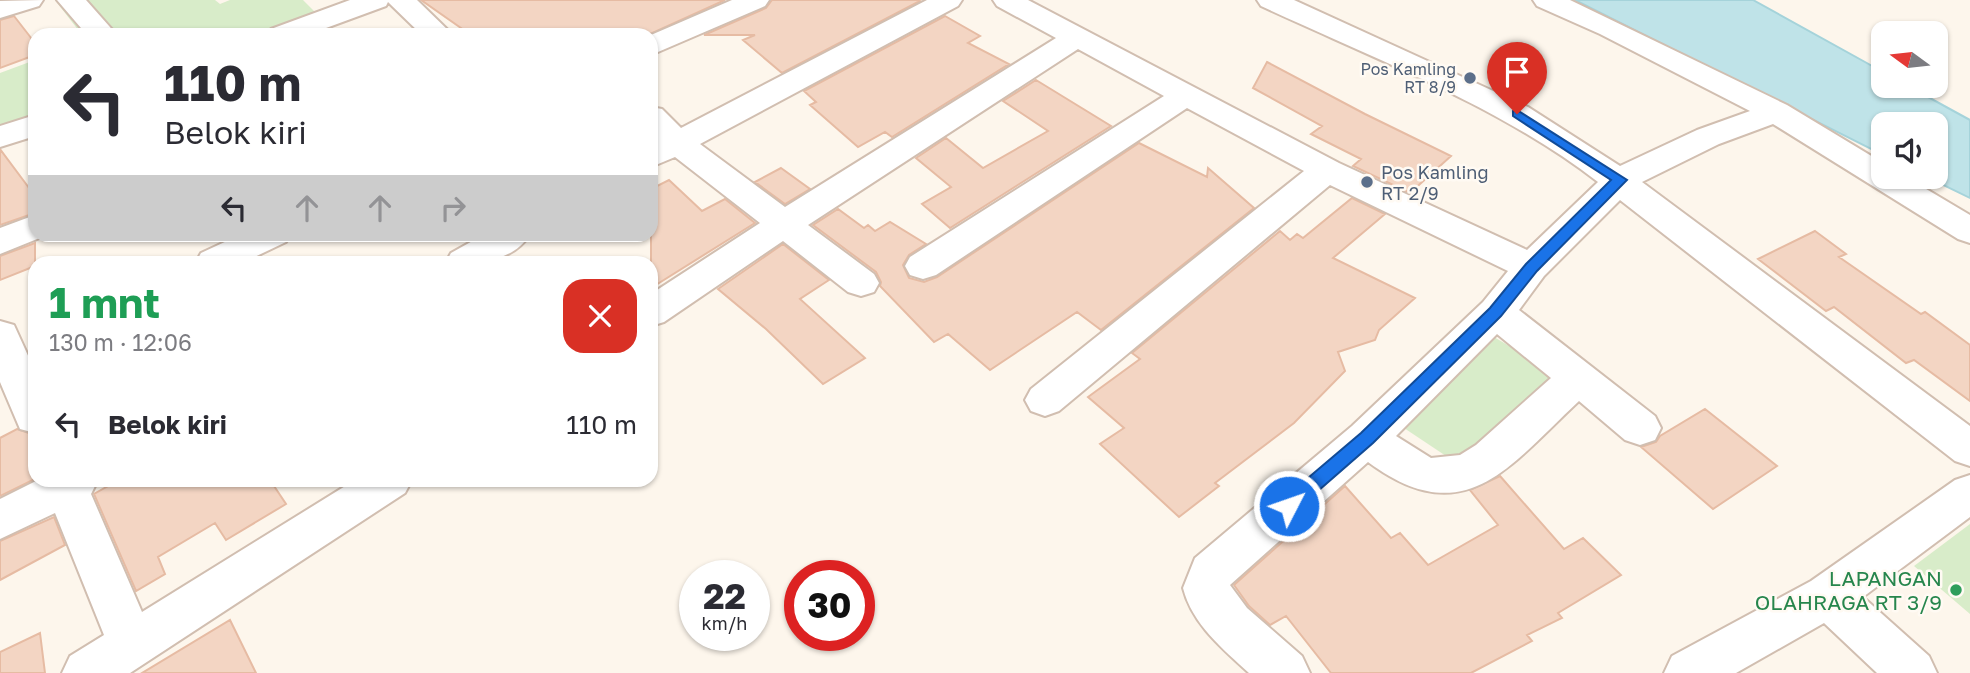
<!DOCTYPE html>
<html lang="id">
<meta charset="utf-8">
<style>
body{margin:0;font-family:"Golos Text",sans-serif;background:#f7f7f7;color:#2b2b33;height:100vh;display:flex;flex-direction:column;font-size:26px;white-space:nowrap}
*{box-sizing:border-box;margin:0}
p{font-size:23px;color:#7c7c81}
.icon{flex:none;width:38px;height:38px;fill:none;stroke:currentColor;stroke-width:2;stroke-linecap:round;stroke-linejoin:round}
.map{position:relative;flex:1;overflow:hidden}
.drawer{position:absolute;left:28px;top:256px;width:630px;height:231px;display:flex;flex-direction:column;background:#fff;border-radius:21px;box-shadow:0 2px 5px #0004}
.drawer>*{flex:none}
.banner{position:absolute;left:28px;top:28px;width:630px;height:214px;border-radius:21px;box-shadow:0 2px 5px #0004;background:#fff;color:#2b2b33;overflow:hidden}
.needle{width:46px;rotate:285deg}
.buttons{position:absolute;left:1871px;top:21px;display:grid;gap:14px}
.buttons a{display:grid;place-items:center;width:77px;height:77px;border-radius:14px;background:#fff;box-shadow:0 2px 5px #0004;font-size:35px}
.speed{position:absolute;left:679px;top:560px;display:flex;gap:14px;font-size:35px;font-weight:700;text-align:center}
.speed>*{display:grid;place-content:center;width:91px;height:91px;border-radius:50%;background:#fff;box-shadow:0 2px 5px #0004;line-height:1}
.speed small{font-size:18px;font-weight:400}
.speed .limit{border:10px solid #d22;background:#fff;color:#111}
.pin{position:absolute;display:grid;place-items:center;width:60px;height:60px;color:#fff;margin:-72px -30px;border-radius:50% 50% 50% 0;rotate:-45deg;box-shadow:0 0 7px #0007}
.pin .icon{rotate:45deg}
.me{position:absolute;width:77px;margin:-38px;rotate:49deg;stroke-linejoin:round;filter:drop-shadow(0 0 5px #0008)}
.turn{display:flex;align-items:center;gap:24px;height:147px;padding:0 21px;font-size:32px}
.turn .icon{width:91px;height:91px;stroke-width:2.5}
.turn b{display:block;font-size:49px;line-height:60px}
.lanes{display:flex;align-items:center;height:66px;padding:0 21px;background:#0003;justify-content:center;gap:35px;direction:ltr}
.lanes .off{opacity:.35}
.round{display:grid;place-items:center;flex:none;width:74px;height:74px;border-radius:21px;background:#f7f7f7}
.overview{display:flex;align-items:center;justify-content:space-between;height:119px;padding:0 21px}
h1{font-size:42px;font-weight:700;line-height:52px;color:#1e9e55}
ul{padding:0;list-style:none}
li{display:flex;align-items:center;gap:21px;height:98px;padding:0 21px}
li div{flex:1}
li b{display:block;font-size:26px}
li em{font-style:normal}
.map>svg:first-child{display:block}
</style>
<div class="map">
<svg width="1970" height="673" viewBox="0 0 1970 673">
<rect width="100%" height="100%" fill="#fdf6ec"/>
<path fill="#d8ecc9" d="M55 0H215L220 4 230 0H303L315 12 252 35H82Z
M35 60V117L0 130V73Z
M1494 337 1555 373 1467 470 1404 428Z
M1970 524V614L1914 566Z"/>
<path fill="#bfe3e8" stroke="#a5d3da" stroke-width="2" d="M1575 0H1753L1883 72V86H1908L1970 120V198L1927 177H1936V124H1883V155Z"/>
<path fill="#f3d5c3" stroke="#e6bba3" stroke-width="2" d="M421 0H725L648 35H545L541 33 539 35H471Z
M772 0H918L920 1 782 73 743 40 755 35H704L766 8Z
M14 16 35 43V55L0 68V20Z
M945 16 980 36 968 43 1009 64 892 137 885 132 858 147 810 105 816 102 804 91Z
M1267 62 1365 114 1451 156 1410 193 1353 166 1361 159 1311 134 1322 126 1253 88Z
M1036 80 1111 126 950 228 922 204 951 187 916 158 946 138 983 168 1048 131 1003 101Z
M1139 143 1207 177 1208 168 1254 208 1101 330 1077 312 990 370 948 334 934 342 880 286 881 282 876 272 813 225 838 209 864 228 868 225 875 231 890 222 926 244 909 255 903 265 909 278 924 282 937 277Z
M0 149 35 196V213L0 225Z
M781 168 810 189 785 204 755 182Z
M669 180 702 211 725 199 755 223 651 288V189Z
M1352 198 1385 214 1333 258 1415 298 1379 330 1375 340 1338 352 1345 371 1294 423 1215 483 1219 486 1179 517 1100 444 1124 428 1088 397 1140 359 1132 353 1280 231 1290 240 1297 234 1303 238Z
M1815 231 1846 254 1839 257 1921 314 1925 312 1970 345V401L1914 360 1906 363 1834 307 1826 311 1758 259Z
M35 243V266L0 280V256Z
M783 244 829 280 800 299 865 358 823 384 766 329 718 289Z
M1705 409 1777 466 1713 509 1641 447 1656 442 1660 436Z
M17 429 35 435V479L0 496V438Z
M1500 476 1564 549 1583 538 1621 575 1558 613 1562 618 1527 635 1532 641 1471 673H1331L1286 616 1270 625 1249 606 1234 585 1345 486 1391 538 1400 533 1428 565 1498 525 1470 490Z
M119 480H270L286 504 226 540 215 523 158 557 165 574 136 591 94 494Z
M54 517 65 545 0 580V541Z
M230 620 256 673H142Z
M40 633 45 673H0V652Z"/>
<g fill="none" stroke-linecap="round" stroke-linejoin="round">
<g stroke="#d1beb0" stroke-width="4">
<path id="minor" d="M43 0 39 6 0 18V1Z
M57 0H86L117 35H87Z
M350 0H417L453 35H422L388 2 386 6 307 35H267L271 29Z
M732 0H769L765 6 651 55V35Z
M927 0H962L958 6 700 144 785 207 1056 38 997 6 993 0H1028L1339 163 1527 250 1598 182C1500 106 1373 58 1261 6L1257 0H1294L1528 107 1620 166 1697 130 1750 111 1600 34 1537 6 1533 0H1570L1787 105 1883 163V177H1906L1970 215V243L1958 239 1773 124 1719 144 1642 182 1970 426V466L1955 461 1620 200 1544 276 1519 310 1655 416 1661 428 1655 440 1640 445 1625 440 1579 401C1509 466 1465 534 1368 462L1230 585 1247 608 1302 656 1310 673H1249C1223 649 1192 624 1183 588L1195 558 1352 426 1483 302 1508 271 1330 185 1059 411 1045 416 1031 411 1025 400 1031 389 1304 171 1187 108 936 275 923 279 910 275 905 266 910 257 1164 96 1078 49 808 225 874 274 879 283 874 292 861 296 848 292 783 241 664 322 651 326V294L760 223 675 157 651 167V144L657 141 651 135V107L662 109 681 128ZM1497 334 1551 378 1476 445 1460 455 1431 458 1396 436Z
M35 115V136L0 147V126Z
M35 215V234L47 235 0 254V228Z
M242 234H291L286 242 244 262H196L201 253Z
M485 234H530C512 264 476 262 446 262L451 253Z
M0 321 14 325 35 371V433L20 429 0 382Z
M1970 475V517L1863 597 1929 656 1937 673H1877L1824 623 1736 673H1664L1672 656 1811 581 1955 480Z
M38 480H98L91 494 142 612 355 480H412L405 493 130 673H62L70 656 104 635 55 513 0 539V499Z"/>
</g>
<use href="#minor" fill="#fff" fill-rule="evenodd"/>
</g>
<path fill="#1a73e8" stroke="#114b97" stroke-width="2" d="M1517 110 1627 180 1537 271 1501 316 1373 443 1295 511 1289 513 1282 511 1280 506 1282 500 1361 433 1490 308 1526 264 1611 180 1513 116V111Z"/>
<g fill="#5c6f8a" stroke="#fffaf3" stroke-width="2.5">
<circle cx="1470" cy="78" r="7"/>
<circle cx="1367" cy="182" r="7"/>
</g>
<circle fill="#2e9e5b" stroke="#fffaf3" stroke-width="2.5" cx="1956" cy="590" r="7"/>
<g text-anchor="middle" dominant-baseline="central" stroke-width="5" stroke-linejoin="round" paint-order="stroke">
<g font-size="16" fill="#4e5e75" stroke="#fffaf3" text-anchor="end">
<text x="1456" y="69">Pos Kamling<tspan x="1456" dy="18">RT 8/9</tspan></text>
</g>
<g font-size="18" fill="#4e5e75" stroke="#fffaf3" text-anchor="start">
<text x="1381" y="172">Pos Kamling<tspan x="1381" dy="21">RT 2/9</tspan></text>
</g>
<g font-size="21" fill="#27864d" stroke="#fffaf3" text-anchor="end">
<text x="1942" y="578">LAPANGAN<tspan x="1942" dy="24">OLAHRAGA RT 3/9</tspan></text>
</g>
</g>
</svg>
<div class="buttons">
<a><svg class="needle" viewBox="-14 -14 28 28"><path d="M0-13l5 13h-10z" fill="#e53935"/><path d="M0 13l5-13h-10z" fill="#7c7c81"/></svg></a>
<a><svg class="icon" aria-label="sound" viewBox="0 0 24 24"><path d="M4 9h4l5-4v14l-5-4H4zM17 9q2 3 0 6"/></svg></a>
</div>
<div class="speed"><div>22<small>km/h</small></div><div class="limit">30</div></div>
<div class="pin" style="left:1517px;top:114px;background:#d93025"><svg class="icon" aria-label="arrive" viewBox="0 0 24 24"><path d="M6 21V4h12l-3 4 3 4H6"/></svg></div>
<svg class="me" style="left:1289px;top:506px" viewBox="-20 -20 40 40"><circle r="17" fill="#1a73e8" stroke="#fff" stroke-width="3"/><path d="M0-11L8 9 0 5-8 9z" fill="#fff"/></svg>
<div class="banner">
<div class="turn"><svg class="icon" aria-label="left" viewBox="0 0 24 24"><path d="M17 20v-9H6M10 6l-5 5 5 5"/></svg><div><b>110 m</b>Belok kiri</div></div>
<div class="lanes"><svg class="icon" aria-label="left" viewBox="0 0 24 24"><path d="M17 20v-9H6M10 6l-5 5 5 5"/></svg><svg class="icon off" aria-label="ahead" viewBox="0 0 24 24"><path d="M12 20V5M6 11l6-6 6 6"/></svg><svg class="icon off" aria-label="ahead" viewBox="0 0 24 24"><path d="M12 20V5M6 11l6-6 6 6"/></svg><svg class="icon off" aria-label="right" viewBox="0 0 24 24"><path d="M7 20v-9h11M14 6l5 5-5 5"/></svg></div>
</div>
<section class="drawer">
<div class="overview"><div><h1>1 mnt</h1><p>130 m · 12:06</p></div><a class="round" style="background:#d93025;color:#fff"><svg class="icon" aria-label="close" viewBox="0 0 24 24"><path d="M6 6l12 12M18 6L6 18"/></svg></a></div>
<ul>
<li><svg class="icon" aria-label="left" viewBox="0 0 24 24"><path d="M17 20v-9H6M10 6l-5 5 5 5"/></svg><div><b>Belok kiri</b></div><em>110 m</em></li>
</ul>
</section>
</div>
